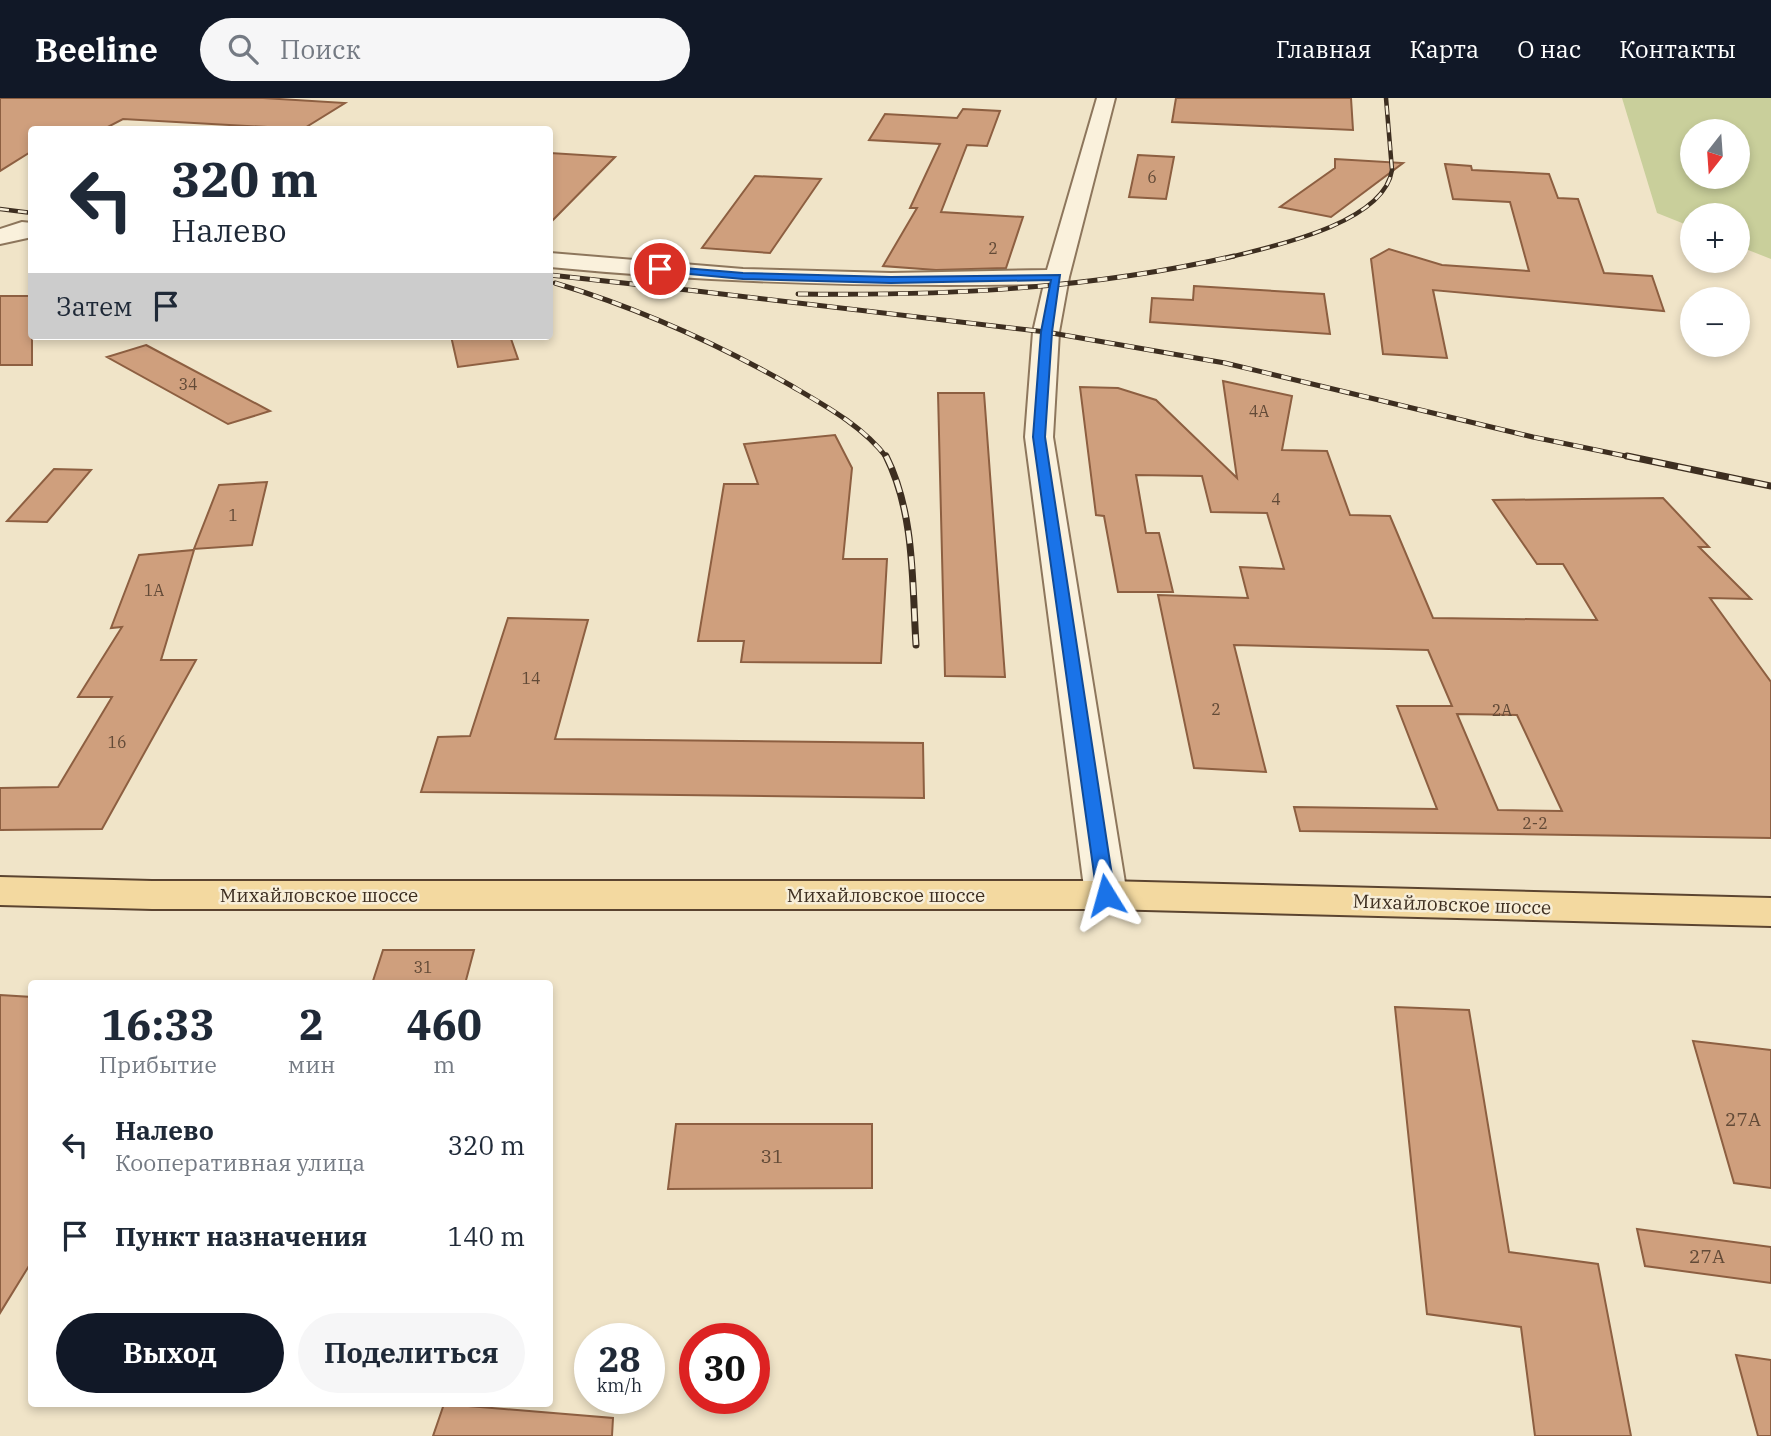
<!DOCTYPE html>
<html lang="ru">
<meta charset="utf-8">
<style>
body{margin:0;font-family:"IBM Plex Serif",serif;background:#f6f6f7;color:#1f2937;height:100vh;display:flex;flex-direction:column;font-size:26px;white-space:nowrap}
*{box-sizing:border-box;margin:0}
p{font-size:23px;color:#747a83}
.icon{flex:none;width:38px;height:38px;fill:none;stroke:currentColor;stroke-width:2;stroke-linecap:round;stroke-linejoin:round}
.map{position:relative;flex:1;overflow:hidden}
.details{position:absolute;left:28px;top:882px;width:525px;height:427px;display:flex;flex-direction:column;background:#fff;border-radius:7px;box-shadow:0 4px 10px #0003}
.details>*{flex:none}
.hud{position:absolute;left:28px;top:28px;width:525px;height:214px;border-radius:7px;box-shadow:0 4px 10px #0003;background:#fff;color:#1f2937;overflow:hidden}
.needle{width:46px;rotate:197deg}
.tools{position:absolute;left:1680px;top:21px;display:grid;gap:14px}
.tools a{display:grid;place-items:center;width:70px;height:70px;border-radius:50%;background:#fff;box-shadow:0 4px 10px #0003;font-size:35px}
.speed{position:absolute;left:574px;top:1225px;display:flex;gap:14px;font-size:35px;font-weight:700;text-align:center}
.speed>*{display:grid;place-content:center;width:91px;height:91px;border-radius:50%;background:#fff;box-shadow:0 4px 10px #0003;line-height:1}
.speed small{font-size:18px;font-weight:400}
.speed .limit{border:10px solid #d22;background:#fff;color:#111}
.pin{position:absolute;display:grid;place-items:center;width:60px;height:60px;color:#fff;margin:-30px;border:4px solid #fff;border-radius:50%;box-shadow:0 2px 7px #0007}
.me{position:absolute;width:77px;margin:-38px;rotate:352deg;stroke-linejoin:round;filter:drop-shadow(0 0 5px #0008)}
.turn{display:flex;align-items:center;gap:24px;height:147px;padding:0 28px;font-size:32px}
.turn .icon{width:91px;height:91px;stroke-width:2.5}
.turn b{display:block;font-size:49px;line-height:60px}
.then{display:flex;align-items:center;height:66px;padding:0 28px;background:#0003;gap:14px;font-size:26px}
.eta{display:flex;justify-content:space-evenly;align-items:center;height:119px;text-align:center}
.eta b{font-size:42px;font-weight:700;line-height:49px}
.action{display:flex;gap:14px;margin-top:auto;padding:14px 28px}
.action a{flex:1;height:80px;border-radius:42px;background:#111827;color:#fff;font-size:28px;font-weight:700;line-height:80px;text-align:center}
.action a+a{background:#f6f6f7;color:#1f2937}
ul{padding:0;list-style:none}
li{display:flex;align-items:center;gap:21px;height:91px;padding:0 28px}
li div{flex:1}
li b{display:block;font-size:26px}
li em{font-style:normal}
header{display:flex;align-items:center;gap:42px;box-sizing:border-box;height:98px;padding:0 35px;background:#111827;color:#fff}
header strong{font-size:33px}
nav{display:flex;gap:38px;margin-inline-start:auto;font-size:24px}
.search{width:490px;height:63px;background:#f6f6f7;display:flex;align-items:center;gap:18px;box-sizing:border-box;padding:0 24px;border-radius:38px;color:#747a83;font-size:26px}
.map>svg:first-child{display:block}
</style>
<header>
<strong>Beeline</strong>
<div class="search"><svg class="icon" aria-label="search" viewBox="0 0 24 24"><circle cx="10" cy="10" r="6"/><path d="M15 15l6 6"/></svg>Поиск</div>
<nav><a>Главная</a><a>Карта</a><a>О нас</a><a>Контакты</a></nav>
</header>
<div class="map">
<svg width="1771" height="1338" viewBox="0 0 1771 1338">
<rect width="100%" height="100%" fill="#f0e4c8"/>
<path fill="#c9cf9b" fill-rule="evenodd" d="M1622 0H1771V161L1738 148V117H1692V129L1657 115ZM1692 33H1738V79H1692Z"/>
<path fill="#cf9f7d" stroke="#8d5f41" stroke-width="2" fill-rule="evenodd" d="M0 0H263L345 5 303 31 123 21 102 32H32V53L0 73Z
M1176 0H1351L1353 32 1172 24Z
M963 11 1000 13 987 48 967 47 941 114 1023 119 1006 170 936 172 883 168 917 110H910L940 46 869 42 885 16 957 20Z
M550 55 615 59 550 125Z
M1138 57 1174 59 1166 101 1129 99Z
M1335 61 1403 65 1331 119 1280 109 1335 70Z
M1445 66 1471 68 1472 72 1549 76 1558 100 1578 101 1604 175 1652 178 1664 213 1433 192 1447 260 1383 256 1371 161 1389 151 1442 167 1529 173 1510 104 1453 101Z
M755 78 821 81 770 155 702 150Z
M1194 188 1324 196 1330 236 1150 224 1152 200 1193 202Z
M0 198H32V267H0Z
M451 238H510L518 261 458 269Z
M146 247 270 313 228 326 107 259Z
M1223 283 1292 298 1282 352 1327 353 1350 417 1390 418 1433 520 1597 522 1563 466H1537L1493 402 1663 400 1709 449H1699L1751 501 1710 500 1771 584V740L1300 733 1294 709 1437 711 1397 608H1452L1428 552 1234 547 1266 674 1194 670 1158 497 1248 500 1240 469 1284 471 1267 415 1211 414 1202 378 1136 377 1146 435H1159L1173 494H1118L1104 418 1096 417 1080 289 1118 290 1156 302 1237 380ZM1457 616 1517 617 1562 713 1498 712Z
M938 295H984L1005 579 945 578Z
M835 337 852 370 843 461H887L881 565 741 564 744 543H698L724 386H758L744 346Z
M54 371 91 372 47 424 7 423Z
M267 384 252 447 194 451 219 387Z
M194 452 161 562H196L102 731 0 732V690L58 689 112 599H78L122 529 111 530 139 457Z
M508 520 588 522 555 641 923 645 924 700 421 694 438 639 470 638Z
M383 852H474L465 886H372Z
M0 897 32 899V1163L0 1215Z
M1395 909 1469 912 1509 1154 1598 1166 1631 1338H1535L1521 1229 1427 1216Z
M1693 943 1771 952V1090L1734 1085Z
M676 1026H872V1090L668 1091Z
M1637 1131 1771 1149V1185L1645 1168Z
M1736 1257 1771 1262V1338H1758Z
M444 1306 613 1320 612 1338H433Z"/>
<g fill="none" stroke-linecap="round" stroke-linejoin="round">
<g stroke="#8d765c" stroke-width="4">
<path id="minor" d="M1097 0H1115L1069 179 1059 234 1053 339 1127 797 1121 807 1106 811 1091 807 1085 797 1025 339 1033 234 1044 186C878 189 714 185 550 169V155L743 171 891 175 1047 172Z
M22 124 32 125V139L0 146V131Z"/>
</g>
<g stroke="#5b4430" stroke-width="4">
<path id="major" d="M0 779 152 783H1106L1771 800V828L1106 811H152L0 807Z"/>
</g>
<use href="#minor" fill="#faf1dc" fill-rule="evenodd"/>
<use href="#major" fill="#f3d9a0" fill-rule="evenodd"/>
<g stroke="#3d2e20" stroke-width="4.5">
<path id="rail-far2" d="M0 111 32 115
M1226 160C1270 149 1384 126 1392 72L1386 0"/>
</g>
<g stroke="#3d2e20" stroke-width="5">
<path id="rail-far1" d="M550 177 697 193
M555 185C638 210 714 244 790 287 824 307 863 328 887 360
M688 192 1046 234 1225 265 1533 339 1635 360
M798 196C944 198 1091 191 1234 158"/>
</g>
<g stroke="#3d2e20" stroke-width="7">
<path id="rail" d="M886 358C915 416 912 484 916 547
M1627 358 1771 388"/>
</g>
<use href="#rail-far2" stroke="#f7eed8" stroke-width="2.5" stroke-dasharray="9" stroke-linecap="butt"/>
<use href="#rail-far1" stroke="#f7eed8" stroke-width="3.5" stroke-dasharray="10" stroke-linecap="butt"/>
<use href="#rail" stroke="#f7eed8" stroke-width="4.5" stroke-dasharray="13" stroke-linecap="butt"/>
</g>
<path fill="#1a73e8" stroke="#114b97" stroke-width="2" d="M660 168 743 175 891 179 1060 177 1052 234 1045 339 1115 797 1112 801H1100L1097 797 1033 339 1041 234 1051 182 891 185 743 181 657 173Z"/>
<g text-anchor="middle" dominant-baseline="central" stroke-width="5" stroke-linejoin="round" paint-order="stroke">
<g font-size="16" fill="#624a37">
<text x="1152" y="79">6</text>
<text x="993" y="150">2</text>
<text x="188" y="286">34</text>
<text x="1259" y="313">4А</text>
<text x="1276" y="401">4</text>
<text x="233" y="417">1</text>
<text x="154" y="492">1А</text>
<text x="531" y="580">14</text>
<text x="1216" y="611">2</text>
<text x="1502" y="612">2А</text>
<text x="117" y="644">16</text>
<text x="1535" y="725">2-2</text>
<text x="423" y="869">31</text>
</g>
<g font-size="19" fill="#3d2e20" stroke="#f7eed8">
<text x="319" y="797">Михайловское шоссе</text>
<text x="886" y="797">Михайловское шоссе</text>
<text transform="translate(1452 806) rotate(2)">Михайловское шоссе</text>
</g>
<g font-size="19" fill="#624a37">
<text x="1743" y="1021">27А</text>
<text x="772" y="1058">31</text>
<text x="1707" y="1158">27А</text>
</g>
</g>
</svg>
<div class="tools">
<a><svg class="needle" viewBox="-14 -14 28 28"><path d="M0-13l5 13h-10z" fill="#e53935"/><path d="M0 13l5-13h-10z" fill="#747a83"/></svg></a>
<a>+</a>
<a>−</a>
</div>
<div class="speed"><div>28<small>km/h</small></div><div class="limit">30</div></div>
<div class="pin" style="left:660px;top:171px;background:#d93025"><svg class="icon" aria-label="arrive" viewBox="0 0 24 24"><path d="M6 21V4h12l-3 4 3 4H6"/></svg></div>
<svg class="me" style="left:1106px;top:797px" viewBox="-20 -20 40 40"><path d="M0-17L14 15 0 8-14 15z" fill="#1a73e8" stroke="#fff" stroke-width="4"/></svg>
<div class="hud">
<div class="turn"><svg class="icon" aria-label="left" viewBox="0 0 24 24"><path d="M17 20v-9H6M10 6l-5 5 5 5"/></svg><div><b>320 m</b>Налево</div></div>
<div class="then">Затем<svg class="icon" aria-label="arrive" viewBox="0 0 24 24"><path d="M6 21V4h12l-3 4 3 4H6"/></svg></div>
</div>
<section class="details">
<div class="eta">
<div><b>16:33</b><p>Прибытие</p></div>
<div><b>2</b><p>мин</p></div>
<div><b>460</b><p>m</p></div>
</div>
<ul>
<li><svg class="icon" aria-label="left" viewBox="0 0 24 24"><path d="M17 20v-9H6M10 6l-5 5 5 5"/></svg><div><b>Налево</b><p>Кооперативная улица</p></div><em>320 m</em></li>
<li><svg class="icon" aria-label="arrive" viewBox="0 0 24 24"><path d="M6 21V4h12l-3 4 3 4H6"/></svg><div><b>Пункт назначения</b></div><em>140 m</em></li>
</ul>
<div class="action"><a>Выход</a><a>Поделиться</a></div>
</section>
</div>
